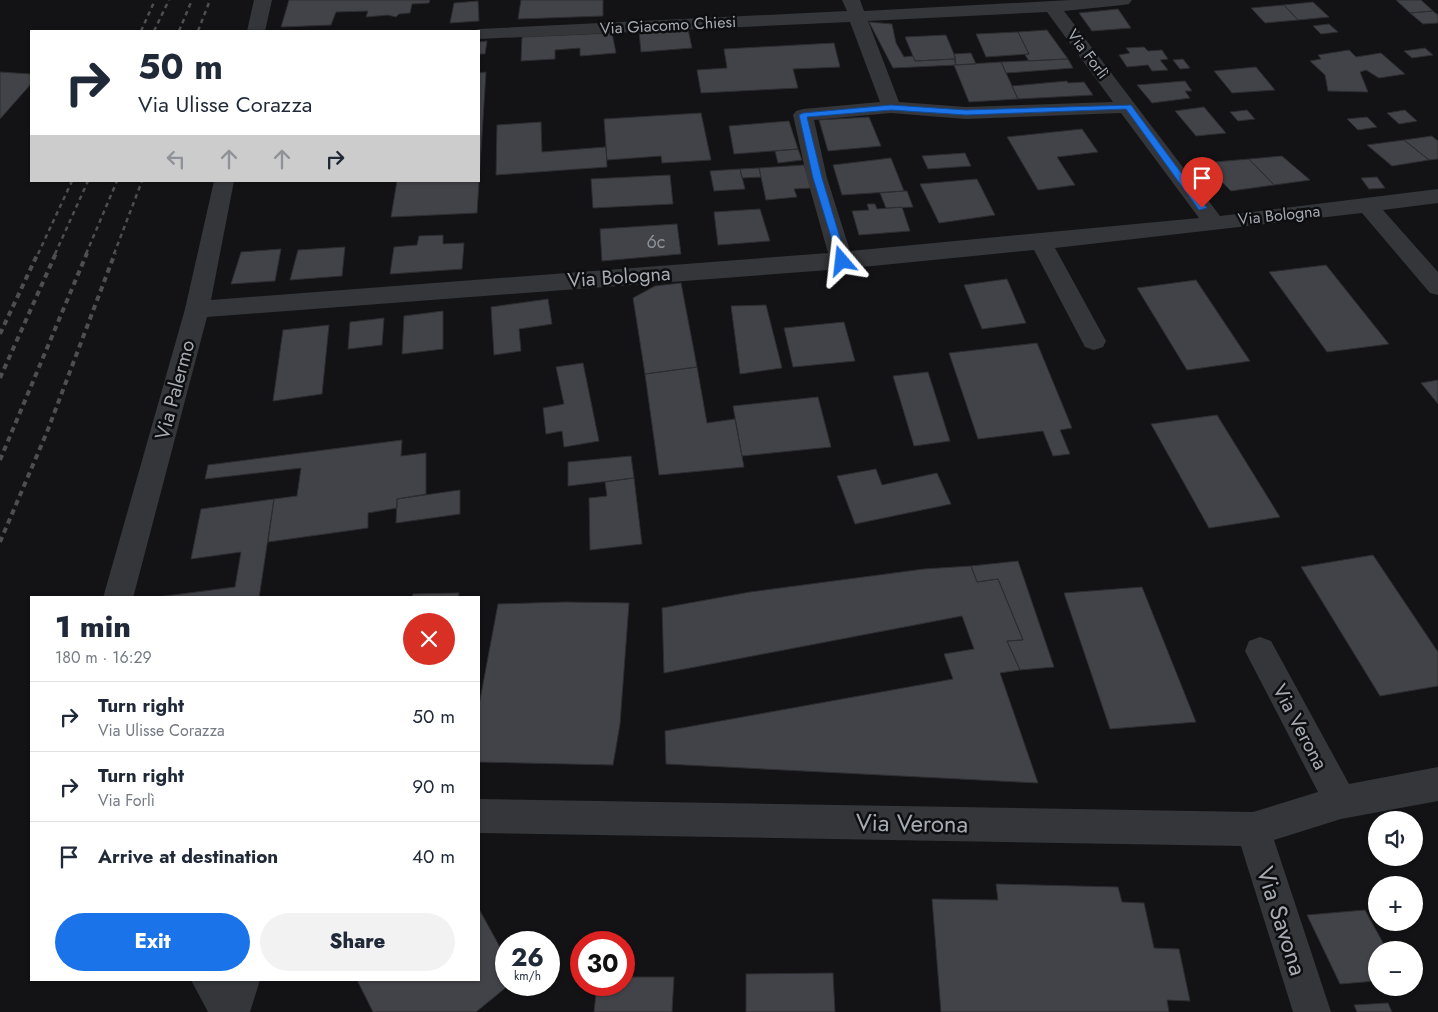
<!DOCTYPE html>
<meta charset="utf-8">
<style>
body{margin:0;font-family:Jost,sans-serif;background:#f2f2f3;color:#1f2937;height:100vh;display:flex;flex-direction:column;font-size:19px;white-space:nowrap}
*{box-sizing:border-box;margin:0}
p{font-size:16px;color:#747a83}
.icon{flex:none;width:28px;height:28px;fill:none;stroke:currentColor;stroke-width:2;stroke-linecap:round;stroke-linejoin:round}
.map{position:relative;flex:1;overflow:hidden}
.details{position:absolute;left:30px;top:596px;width:450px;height:385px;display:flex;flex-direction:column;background:#fff;border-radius:0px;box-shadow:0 1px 4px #0004}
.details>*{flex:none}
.hud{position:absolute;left:30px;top:30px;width:450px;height:152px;border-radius:0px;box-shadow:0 1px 4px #0004;background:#fff;color:#1f2937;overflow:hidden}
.fabs{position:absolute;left:1368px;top:811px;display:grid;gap:10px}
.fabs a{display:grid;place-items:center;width:55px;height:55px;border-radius:50%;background:#fff;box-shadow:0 1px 4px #0004;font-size:25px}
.speed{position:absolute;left:495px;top:931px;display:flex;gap:10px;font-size:25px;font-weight:700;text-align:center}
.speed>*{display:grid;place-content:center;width:65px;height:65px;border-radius:50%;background:#fff;box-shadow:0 1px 4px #0004;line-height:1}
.speed small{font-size:12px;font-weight:400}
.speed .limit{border:8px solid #d22;background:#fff;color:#111}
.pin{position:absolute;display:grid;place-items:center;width:42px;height:42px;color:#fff;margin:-51px -21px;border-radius:50% 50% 50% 0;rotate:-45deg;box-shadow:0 0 5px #0007}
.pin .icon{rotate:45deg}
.me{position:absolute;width:55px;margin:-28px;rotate:343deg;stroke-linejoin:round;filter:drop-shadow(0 0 4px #0008)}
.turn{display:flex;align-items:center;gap:18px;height:105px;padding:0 25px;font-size:22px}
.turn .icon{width:65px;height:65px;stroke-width:2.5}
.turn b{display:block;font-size:35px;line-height:42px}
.lanes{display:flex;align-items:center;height:48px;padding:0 25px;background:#0003;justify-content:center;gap:25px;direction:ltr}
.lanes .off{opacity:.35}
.round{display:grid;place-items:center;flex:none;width:52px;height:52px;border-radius:26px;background:#f2f2f3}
.summary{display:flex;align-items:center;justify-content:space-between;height:85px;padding:0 25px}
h1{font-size:30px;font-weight:800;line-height:38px}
.cta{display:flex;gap:10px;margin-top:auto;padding:10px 25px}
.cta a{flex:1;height:58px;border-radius:30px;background:#1a73e8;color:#fff;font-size:20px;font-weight:800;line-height:58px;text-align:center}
.cta a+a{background:#f2f2f3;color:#1f2937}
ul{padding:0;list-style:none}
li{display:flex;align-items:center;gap:15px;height:70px;padding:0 25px;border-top:1px solid #e0e1e3}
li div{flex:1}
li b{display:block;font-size:19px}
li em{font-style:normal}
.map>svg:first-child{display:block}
</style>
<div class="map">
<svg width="1438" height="1012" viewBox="0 0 1438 1012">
<rect width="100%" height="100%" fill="#131315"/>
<path fill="#424348" stroke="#2d2d31" d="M289 0H430L429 3 412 4 410 13 399 14 396 17 388 15 366 17 368 11 336 12 331 25 281 27Z
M521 0H603V16L518 19Z
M1396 0H1421L1433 11 1410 13Z
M478 1 479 21 450 23 454 3Z
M1313 2 1329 17 1298 20 1284 5Z
M1284 5 1298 20 1265 23 1251 8Z
M1118 9 1131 28 1092 31 1079 13Z
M1433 11 1438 15V23L1423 24 1410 13Z
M869 22 892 24 896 43 904 57 913 56 915 61 954 59 956 65 893 68Z
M1329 24 1338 32 1321 34 1313 26Z
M688 29 692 48 641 52 639 31Z
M1047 30 1068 59 1029 61 1025 55 1029 54 1018 32Z
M1018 32 1029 54 986 57 976 34Z
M612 33 616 53 580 56V48L555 50V59L521 61 522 37Z
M946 35 956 59 915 61 905 37Z
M487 41 485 54H479V42Z
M834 43 840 67 793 69 798 88 701 93 697 70 727 68 724 49Z
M1144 47 1148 51 1162 50 1168 59 1160 60 1168 70 1152 71 1148 65 1127 67 1119 55 1130 53 1126 48Z
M1425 48 1433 55 1412 58 1404 51Z
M1349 50 1356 57 1381 53 1405 74 1379 78 1366 70 1360 72 1368 92 1328 91 1325 75 1310 61 1321 59 1318 55Z
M971 53 976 64 956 65 954 54Z
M1068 59 1073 68 1021 72 1006 73 1001 62Z
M1183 59 1190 68 1180 69 1173 60Z
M1001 62 1018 99 969 102 954 65Z
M1256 67 1275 90 1232 93 1214 71Z
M0 72 31 74V84L0 119Z
M486 72 477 213 391 217 397 181H479V73Z
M1067 81 1068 83 1084 82 1093 95 1018 99 1012 86Z
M1185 81 1192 91H1185L1190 98 1152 103 1137 85Z
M1204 107 1226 133 1196 136 1175 111Z
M1247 110 1255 119 1238 121 1230 112Z
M1405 110 1417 121 1399 124 1387 113Z
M701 113 711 160 662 163 661 156 607 160 604 119Z
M869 117 881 146 828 151 819 120Z
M1367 117 1377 127 1358 130 1347 119Z
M789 121 798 149 734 154 729 126Z
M541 122 542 152 606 147 607 167 496 175 497 125Z
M1082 129 1098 152 1057 157 1075 185 1038 190 1007 137Z
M1432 136 1438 141V159L1429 160 1404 140Z
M1404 140 1429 160 1392 166 1367 145Z
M798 149 802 160 778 163 775 151Z
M965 153 971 166 928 169 922 156Z
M1282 156 1310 180 1274 185 1249 159Z
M891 158 904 191 842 195 833 165Z
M1249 159 1274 185 1231 191 1203 163Z
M804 165 812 188 794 189 797 197 766 200 759 168Z
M759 168 761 177 742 178 740 169Z
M740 169 745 189 714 191 710 171Z
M670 175 673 204 593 208 591 179Z
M1377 177 1385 188 1369 189 1361 178Z
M977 179 995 215 939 223 920 184Z
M904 191H907L913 207 886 208 880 193Z
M867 204H875L877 209 902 207 910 231 859 235 852 211 869 210Z
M760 209 770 241 718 245 714 212Z
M677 224 681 254 602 261 600 229Z
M443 235V244L464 243 462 269 390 274 394 247 417 245 419 236Z
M345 247 342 276 290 280 298 250Z
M281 249 275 281 231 284 241 252Z
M1326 265 1389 344 1327 352 1269 272Z
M1007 279 1026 323 982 329 964 285Z
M1196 280 1250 361 1187 370 1137 288Z
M681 283 697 367 645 374 633 298 655 286Z
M548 299 552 324 519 329 521 351 494 355 491 307Z
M766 305 782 368 740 374 731 306Z
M443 311V349L402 354 404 316Z
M384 318 382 345 348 349 350 322Z
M844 322 855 361 793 367 784 328Z
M329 325 322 394 273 401 283 330Z
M1037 343 1072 428 1060 430 1070 454 1053 456 1043 431 978 439 949 353Z
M583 363 599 441 564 447 562 431 546 434 543 408 564 404 556 367Z
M697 367 707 423 735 419 744 467 659 475 645 374Z
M928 372 950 441 914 446 893 376Z
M1438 380V404L1421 383Z
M818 397 831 447 742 456 733 406Z
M1217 415 1280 517 1209 528 1151 424Z
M402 440 401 456 426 453V494L397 499V508L368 513V528L268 542 274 499 297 496 301 468 205 479 208 465Z
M631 456 634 478 568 486V462Z
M876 469 882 485 937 473 951 504 855 524 837 476Z
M634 478 642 544 590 550 589 498 607 496 605 482Z
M460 490V514L396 523 397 499Z
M274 499 259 598H150L235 587 241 552 191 559 201 509Z
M1373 555 1438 652V686L1380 696 1301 567Z
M1018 561 1054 667 1020 670 1007 641 1023 640 998 579 977 582 971 566Z
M971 566 977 582 998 579 1023 640 1007 641 1020 670 1000 673 1038 783 666 764 665 731 953 679 944 654 974 649 962 616 664 673 662 608 750 592 924 569Z
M1142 587 1196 722 1110 729 1064 593Z
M459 593 458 598H412L413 594Z
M565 602 629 603 620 724 613 765 479 762V705L498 604Z
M996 884 1118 887 1122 902 1144 903 1154 948 1179 949 1190 1001 1167 1000 1169 1012H941L932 899 998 900Z
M479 909 506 958V985H509L476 1012H373L357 980H479Z
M1365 910 1387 950H1376V981L1340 984 1307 915Z
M833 973 835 1012H746V974Z
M624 977H674L672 1012H594L597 985H624Z
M1388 1003 1392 1012H1357L1354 1005Z"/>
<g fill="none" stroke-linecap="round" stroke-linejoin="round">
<path fill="#343639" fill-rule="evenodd" d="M230 980H260L250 1012H220Z"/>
<path fill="#343639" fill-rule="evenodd" d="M254 0H272L265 31H247Z
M842 0H860L864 11 1070 0H1132L1129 4 1123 5 1064 11 1220 216 1438 189V203L1383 210 1438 272V295L1430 293 1362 213 1055 248 1106 341 1103 347 1094 350 1085 347 1034 250 842 269 207 317 133 598H103L185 309 214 181H234L211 300 828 253 807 178 793 115 796 111 803 109 880 102 850 22 479 39V31H472L479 29 847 11ZM1047 12 1113 102 966 107 899 102 868 21ZM891 113 966 119 1121 113 1199 218 850 251 827 178 814 120Z
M1260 637 1271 641 1349 784 1438 767V801L1341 819 1274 840 1331 1012H1293L1241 846 479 833V799L1253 812 1318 792 1245 651 1249 641Z
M191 980H231L249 1012H208Z"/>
<path stroke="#4c4e52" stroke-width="2.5" stroke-dasharray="4.5 4" stroke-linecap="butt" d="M141 31 155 0
M154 31 169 0
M179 31 192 0
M198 31 210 0
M38 254 72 181
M55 254 88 181
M86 254 117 181
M114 254 142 181"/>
<path stroke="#4c4e52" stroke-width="4" stroke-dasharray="5.5 4.5" stroke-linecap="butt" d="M0 334 38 253
M0 378 56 253
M0 460 87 253
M0 542 47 432 115 253"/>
</g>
<path fill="#1a73e8" stroke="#114b97" d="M891 105 966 110 1131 105 1207 208 1199 210 1126 109 966 115 891 110 807 117 822 178 847 261 842 264 839 263 813 178 799 115 803 113Z"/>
<g text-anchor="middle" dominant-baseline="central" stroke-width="5" stroke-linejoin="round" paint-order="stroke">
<g font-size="16" fill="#a6abb4" stroke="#0e0e10">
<text transform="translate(668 25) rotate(-3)">Via Giacomo Chiesi</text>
<text transform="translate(1088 54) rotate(53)">Via Forlì</text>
<text transform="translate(1279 215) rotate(-6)">Via Bologna</text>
</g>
<g font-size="18" fill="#8d9199">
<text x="656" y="242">6c</text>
</g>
<g font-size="20" fill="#a6abb4" stroke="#0e0e10">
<text transform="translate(619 277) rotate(-4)">Via Bologna</text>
<text transform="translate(175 390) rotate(-75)">Via Palermo</text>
<text transform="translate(1300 727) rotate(62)">Via Verona</text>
</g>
<g font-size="24" fill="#a6abb4" stroke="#0e0e10">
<text transform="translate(912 823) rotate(1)">Via Verona</text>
<text transform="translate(1282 921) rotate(72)">Via Savona</text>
</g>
</g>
</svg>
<div class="fabs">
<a><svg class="icon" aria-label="sound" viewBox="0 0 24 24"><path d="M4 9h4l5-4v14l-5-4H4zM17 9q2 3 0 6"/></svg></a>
<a>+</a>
<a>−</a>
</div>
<div class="speed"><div>26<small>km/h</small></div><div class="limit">30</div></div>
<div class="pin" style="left:1202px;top:208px;background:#d93025"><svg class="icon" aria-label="arrive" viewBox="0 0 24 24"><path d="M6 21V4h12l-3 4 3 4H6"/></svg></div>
<svg class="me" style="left:842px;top:261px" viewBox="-20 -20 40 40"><path d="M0-17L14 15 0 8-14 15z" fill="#1a73e8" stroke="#fff" stroke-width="4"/></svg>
<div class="hud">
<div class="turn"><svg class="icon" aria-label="right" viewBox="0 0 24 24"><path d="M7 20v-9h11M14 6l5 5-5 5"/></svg><div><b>50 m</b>Via Ulisse Corazza</div></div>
<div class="lanes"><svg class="icon off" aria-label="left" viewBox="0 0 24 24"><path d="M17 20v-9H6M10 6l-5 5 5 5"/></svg><svg class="icon off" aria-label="ahead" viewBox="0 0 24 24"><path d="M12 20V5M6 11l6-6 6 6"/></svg><svg class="icon off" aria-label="ahead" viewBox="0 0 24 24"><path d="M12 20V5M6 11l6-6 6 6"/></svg><svg class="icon" aria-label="right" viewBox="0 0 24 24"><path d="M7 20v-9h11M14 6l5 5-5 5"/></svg></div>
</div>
<section class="details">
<div class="summary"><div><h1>1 min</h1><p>180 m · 16:29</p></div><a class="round" style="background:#d93025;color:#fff"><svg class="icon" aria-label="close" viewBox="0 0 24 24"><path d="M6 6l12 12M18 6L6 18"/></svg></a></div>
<ul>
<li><svg class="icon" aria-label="right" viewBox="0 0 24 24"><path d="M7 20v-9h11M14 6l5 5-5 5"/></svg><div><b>Turn right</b><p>Via Ulisse Corazza</p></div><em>50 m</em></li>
<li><svg class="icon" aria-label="right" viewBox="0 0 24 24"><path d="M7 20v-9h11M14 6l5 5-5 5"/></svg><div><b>Turn right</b><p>Via Forlì</p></div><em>90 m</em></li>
<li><svg class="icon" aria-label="arrive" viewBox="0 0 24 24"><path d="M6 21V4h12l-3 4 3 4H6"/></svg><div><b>Arrive at destination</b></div><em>40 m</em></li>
</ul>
<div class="cta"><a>Exit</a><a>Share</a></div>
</section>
</div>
